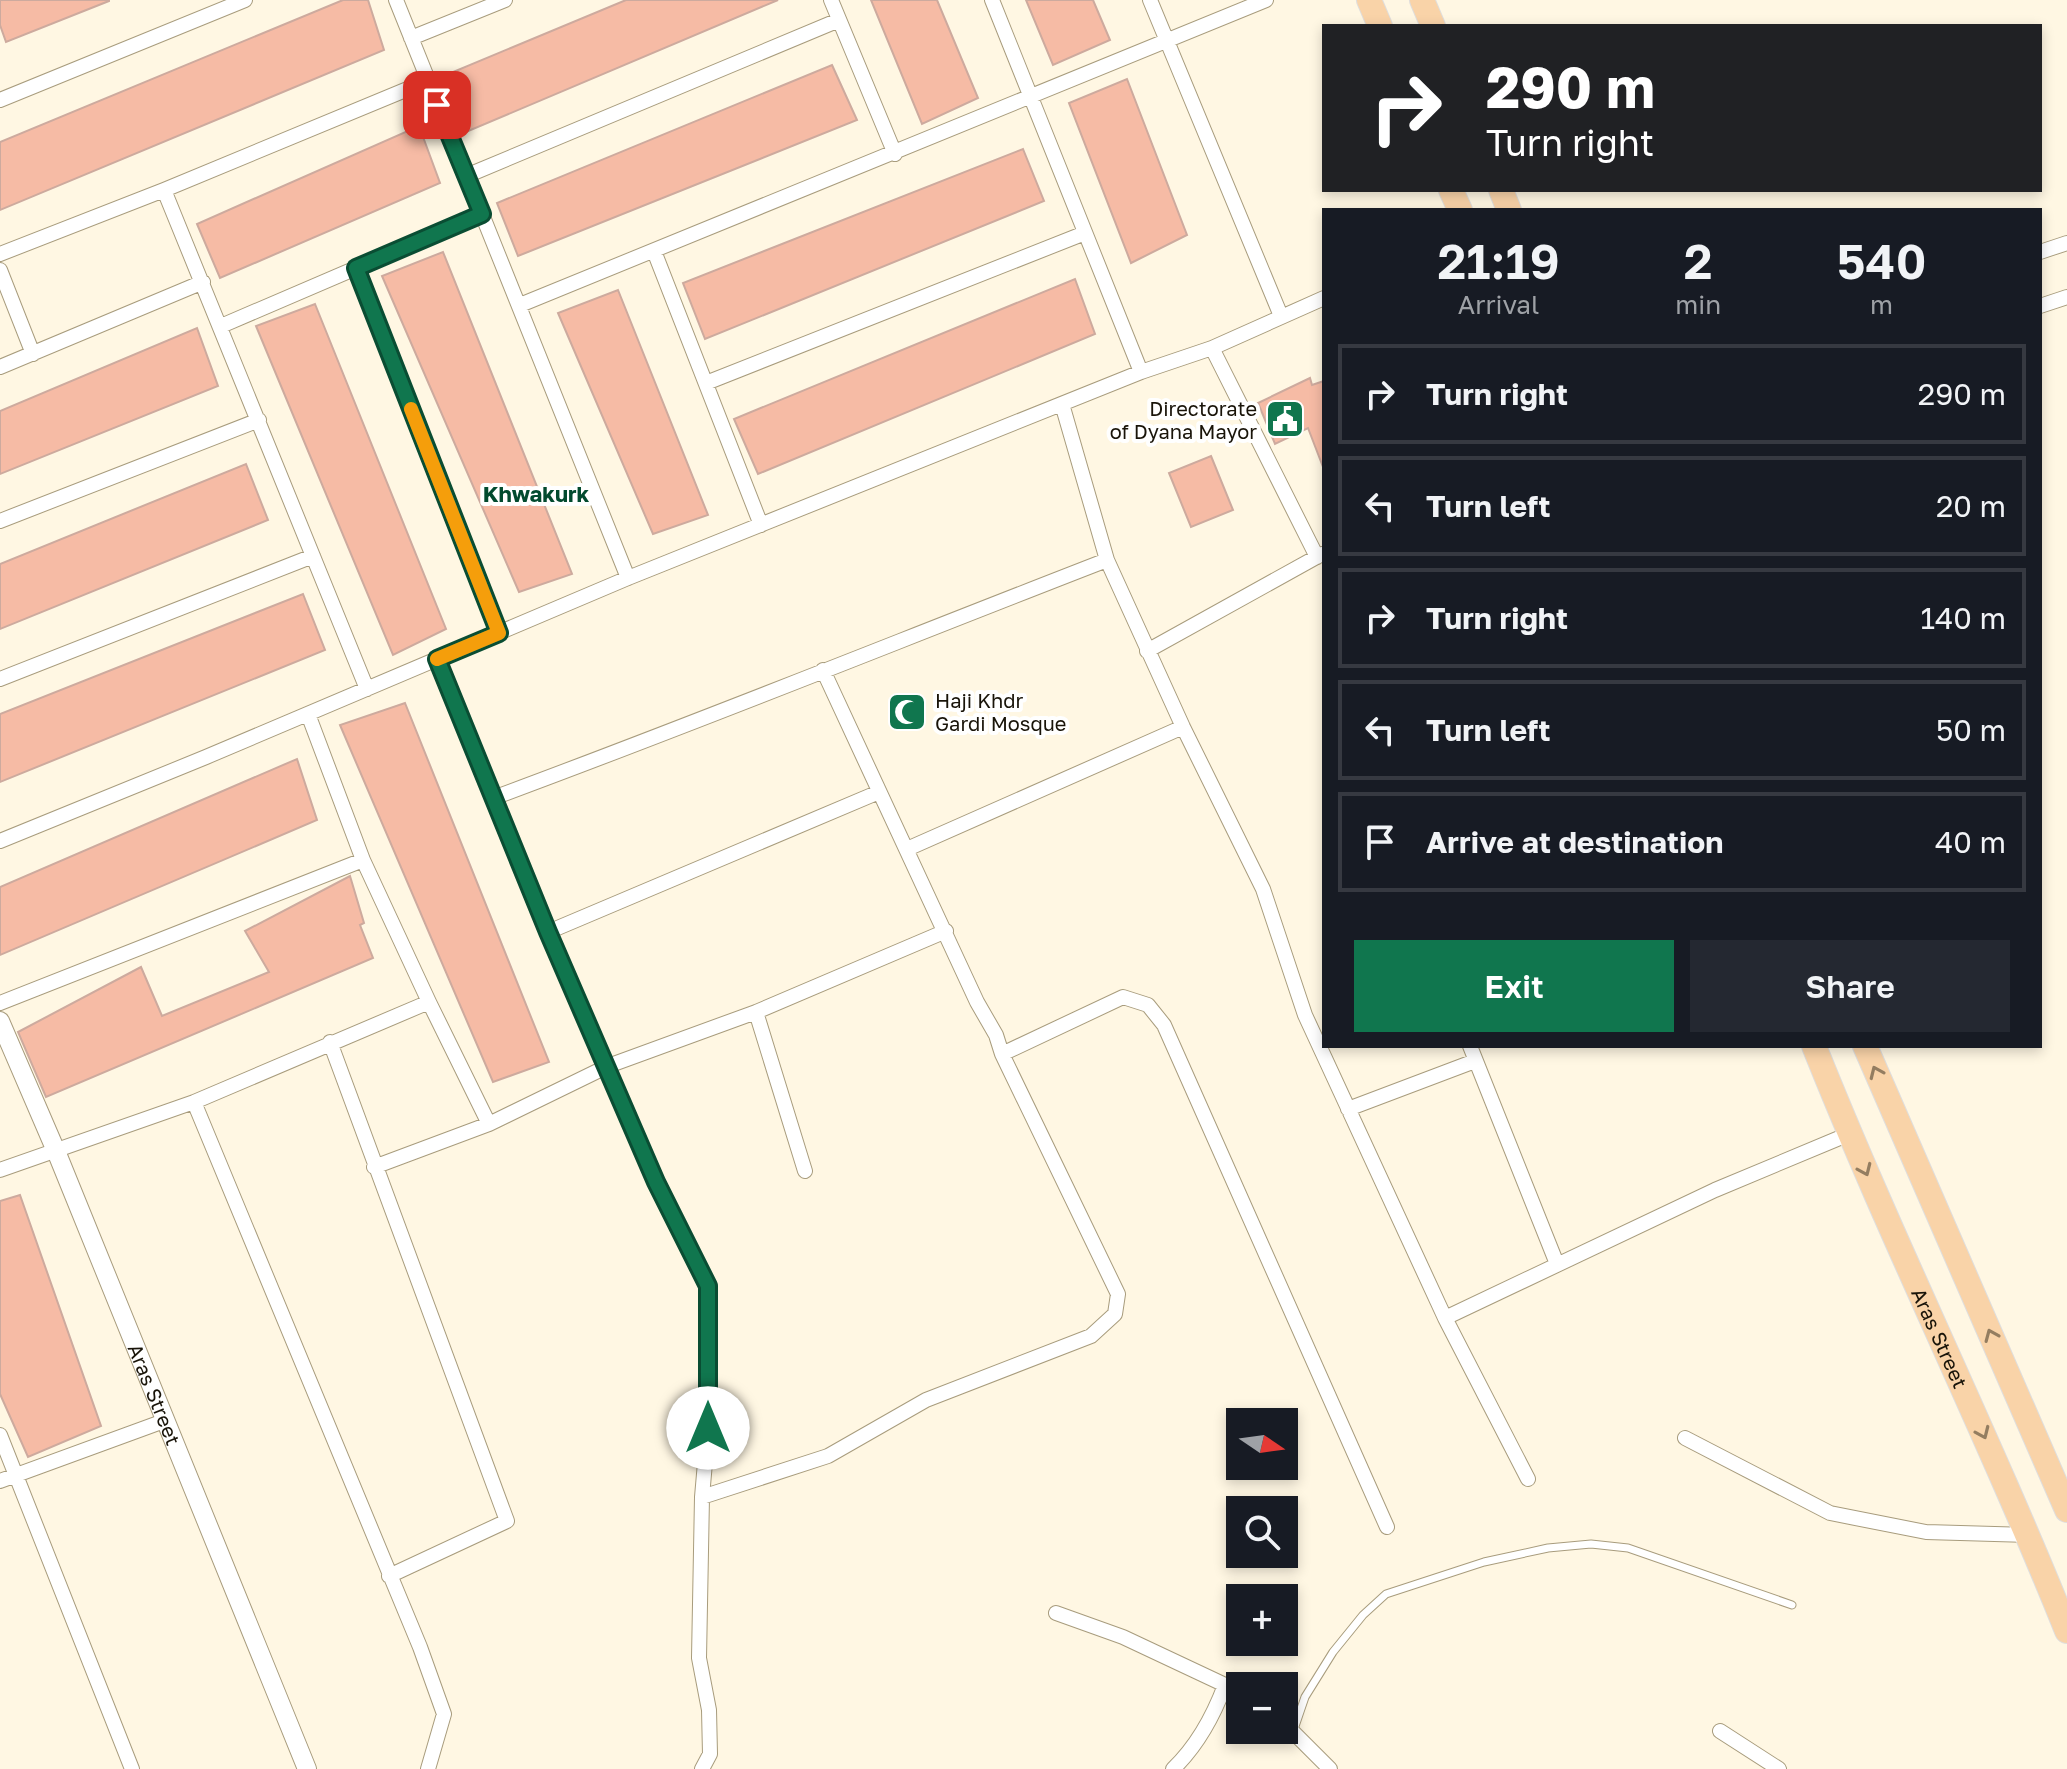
<!DOCTYPE html>
<meta charset="utf-8">
<style>
body{margin:0;font-family:"Golos Text",sans-serif;background:#242831;color:#f1f3f6;height:100vh;display:flex;flex-direction:column;font-size:30px;white-space:nowrap}
*{box-sizing:border-box;margin:0}
p{font-size:26px;color:#9ea1a6}
.icon{flex:none;width:44px;height:44px;fill:none;stroke:currentColor;stroke-width:2;stroke-linecap:round;stroke-linejoin:round}
.map{position:relative;flex:1;overflow:hidden}
.details{position:absolute;left:1322px;top:208px;width:720px;height:840px;display:flex;flex-direction:column;background:#171b24;border-radius:0px;box-shadow:0 4px 12px #0003}
.details>*{flex:none}
.top-card{position:absolute;left:1322px;top:24px;width:720px;height:168px;border-radius:0px;box-shadow:0 4px 12px #0003;background:#202124;color:#fff;overflow:hidden}
.needle{width:52px;rotate:103deg}
.controls{position:absolute;left:1226px;top:1408px;display:grid;gap:16px}
.controls a{display:grid;place-items:center;width:72px;height:72px;border-radius:0px;background:#171b24;box-shadow:0 4px 12px #0003;font-size:40px}
.pin{position:absolute;display:grid;place-items:center;width:68px;height:68px;color:#fff;margin:-34px;border-radius:16px;box-shadow:0 4px 12px #0006}
.me{position:absolute;width:88px;margin:-44px;rotate:0deg;stroke-linejoin:round;filter:drop-shadow(0 0 6px #0008)}
.turn{display:flex;align-items:center;gap:28px;height:168px;padding:0 32px;font-size:36px}
.turn .icon{width:104px;height:104px;stroke-width:2.5}
.turn b{display:block;font-size:56px;line-height:68px}
.eta{display:flex;justify-content:space-evenly;align-items:center;height:136px;text-align:center}
.eta b{font-size:48px;font-weight:600;line-height:56px}
.primary-button{display:flex;gap:16px;margin-top:auto;padding:16px 32px}
.primary-button a{flex:1;height:92px;border-radius:0px;background:#10764e;color:#fff;font-size:32px;font-weight:600;line-height:92px;text-align:center}
.primary-button a+a{background:#242831;color:#f1f3f6}
ul{padding:0;list-style:none}
li{display:flex;align-items:center;gap:24px;height:100px;margin:0 16px 12px;padding:0 16px;border:4px solid #363941;border-radius:0px}
li div{flex:1}
li b{display:block;font-size:30px}
li em{font-style:normal}
.map>svg:first-child{display:block}
</style>
<div class="map">
<svg width="2067" height="1769" viewBox="0 0 2067 1769">
<rect width="100%" height="100%" fill="#fff7e3"/>
<path fill="#f6bba5" stroke="#cdaa9e" stroke-width="2" d="M0 0H109V1L6 42 0 25Z
M343 0H368L384 50 0 210V142Z
M626 0H778L466 132 441 77Z
M871 0H937L978 98 922 124Z
M1026 0H1093L1110 40 1053 65Z
M832 65 857 120 518 256 497 203Z
M1127 79 1187 235 1131 263 1069 103Z
M419 126 440 183 220 278 197 224Z
M1023 149 1044 201 705 339 683 283Z
M443 252 572 574 519 592 382 276Z
M1075 279 1095 334 758 474 734 419Z
M618 290 708 515 653 534 558 313Z
M315 304 446 629 393 655 256 326Z
M197 328 218 386 0 474V411Z
M1310 378 1312 385 1324 381 1323 467 1308 428 1275 444 1258 403Z
M1211 456 1233 510 1191 527 1169 473Z
M246 464 268 520 0 629V564Z
M303 594 325 650 0 782V714Z
M405 703 549 1062 493 1082 340 725Z
M297 759 317 820 0 955V887Z
M350 876 364 923 360 925 373 958 46 1097 18 1032 141 967 162 1016 269 972 245 931Z
M20 1195 101 1426 28 1457 0 1394V1201Z"/>
<g fill="none" stroke-linecap="round" stroke-linejoin="round">
<g stroke="#a89c7d" stroke-width="9">
<path id="service" d="M1293 1732 1305 1697 1333 1652 1363 1615 1386 1594 1484 1562 1548 1548 1591 1544 1628 1548 1792 1605"/>
</g>
<g stroke="#a89c7d" stroke-width="16">
<path id="minor" d="M396 0 628 578
M831 0 895 154
M992 0 1141 372
M1150 0 1281 316
M411 38 505 0
M0 100 245 0
M466 176 839 20
M164 190 367 689
M654 251 761 525
M2040 252 2067 243
M0 254 164 190 427 81
M356 268 499 633
M0 270 33 354
M520 305 1266 0
M2040 306 2067 297
M221 326 482 214
M1212 348 1317 557
M0 367 203 282
M706 383 1085 233
M1062 404 1107 560 1183 727 1263 889 1305 1015 1445 1318 1715 1190 1849 1134
M0 521 259 420
M1147 651 1322 554
M437 659 548 932 656 1182 708 1286V1428L702 1497 699 1658 709 1710 710 1754 702 1769
M823 670 977 1002 996 1035 1002 1054 1123 997 1148 1005 1164 1025 1387 1527
M0 679 313 556
M308 714 363 860 429 1002 489 1124
M493 798C699 722 903 639 1107 560
M0 841 206 757 628 578 1141 372 1212 348 1324 298
M907 849 1183 727
M548 932 879 792
M0 1003 363 860
M756 1012 805 1171
M330 1042 507 1521 389 1576
M1470 1046 1557 1264
M194 1102 420 1647 444 1714 428 1769
M1348 1109 1475 1061
M374 1167 489 1124 608 1066 756 1012 946 931
M0 1170 194 1102 429 1002
M1445 1318 1528 1479
M0 1435 132 1769
M1685 1438 1830 1513 1926 1532 2029 1535
M0 1481 164 1421
M702 1497 828 1456 926 1400 1091 1336 1115 1314 1118 1294 1002 1054
M1056 1613 1123 1637 1240 1692
M1284 1723 1330 1769
M1720 1731 1779 1769
M1173 1769C1198 1745 1213 1717 1225 1685"/>
</g>
<g stroke="#a89c7d" stroke-width="20">
<g id="tertiary">
<path id="s1" d="M0 1021 56 1151 307 1769"/>
</g>
</g>
<g stroke="#dfdedd" stroke-width="26">
<g id="primary">
<path d="M1369 0 1380 26"/>
<path d="M1422 0 1433 26"/>
<path d="M1451 190 1460 210"/>
<path d="M1501 190 1509 210"/>
<path id="s2" d="M1814 1046C1893 1244 1988 1434 2067 1631"/>
<path d="M1865 1046 2067 1510"/>
</g>
</g>
<use href="#service" stroke="#fff" stroke-width="7"/>
<use href="#minor" stroke="#fff" stroke-width="14"/>
<use href="#tertiary" stroke="#fff" stroke-width="18"/>
<use href="#primary" stroke="#f9d3a8" stroke-width="24"/>
</g>
<defs><path id="oneway-chevron" d="M-2-3.5L2.5 0L-2 3.5" fill="none" stroke-width="1.6" stroke-linecap="round" stroke-linejoin="round" transform="scale(2)"/></defs>
<g stroke="#947d60">
<use href="#oneway-chevron" transform="translate(1876 1072) rotate(-114)"/>
<use href="#oneway-chevron" transform="translate(1865 1170) rotate(66)"/>
<use href="#oneway-chevron" transform="translate(1991 1335) rotate(-113)"/>
<use href="#oneway-chevron" transform="translate(1983 1433) rotate(66)"/>
</g>
<g fill="none" stroke-linecap="round" stroke-linejoin="round">
<g stroke="#0a4d33" stroke-width="20">
<path id="route" d="M437 105 482 214 356 268 499 633 437 659 548 932 656 1182 708 1286V1428"/>
</g>
<use href="#route" stroke="#10764e" stroke-width="14"/>
<path stroke="#f59e0b" stroke-width="14" d="M411 409 499 633 437 659"/>
</g>
<defs>
<g id="civic-square" transform="scale(2)"><rect x="-9" y="-9" width="18" height="18" rx="4" fill="#10764e" stroke="#fff"/><path d="M-.6-6.5H3V-4.5H.6V-3L4-1V1h2V6H-6V1h2V-1L-.6-3ZM-1.2 2.5V6h2.4V2.5Z" fill="#fff"/></g>
<g id="mosque-square" transform="scale(2)"><rect x="-9" y="-9" width="18" height="18" rx="4" fill="#10764e" stroke="#fff"/><path d="M3.5-4.9A6 6 0 1 0 3.5 4.9A5 5 0 1 1 3.5-4.9Z" fill="#fff"/></g>
</defs>
<g fill-rule="evenodd">
<use href="#civic-square" x="1285" y="419"/>
<use href="#mosque-square" x="907" y="712"/>
</g>
<g text-anchor="middle" dominant-baseline="central" stroke-width="8" stroke-linejoin="round" paint-order="stroke">
<g font-size="20" fill="#191409" stroke="#fff" text-anchor="end">
<text x="1257" y="408">Directorate<tspan x="1257" dy="23">of Dyana Mayor</tspan></text>
<text x="935" y="700" text-anchor="start">Haji Khdr<tspan x="935" dy="23">Gardi Mosque</tspan></text>
</g>
<g font-size="20" fill="#191409" stroke="#fff">
<text stroke="none"><textPath href="#s2" startOffset="318">Aras Street</textPath></text>
<text stroke="none"><textPath href="#s1" startOffset="404">Aras Street</textPath></text>
</g>
<g font-size="22" font-weight="bold" fill="#024a2e" stroke="#fff">
<text x="536" y="493">Khwakurk</text>
</g>
</g>
</svg>
<div class="controls">
<a><svg class="needle" viewBox="-14 -14 28 28"><path d="M0-13l5 13h-10z" fill="#e53935"/><path d="M0 13l5-13h-10z" fill="#9ea1a6"/></svg></a>
<a><svg class="icon" aria-label="search" viewBox="0 0 24 24"><circle cx="10" cy="10" r="6"/><path d="M15 15l6 6"/></svg></a>
<a>+</a>
<a>−</a>
</div>
<div class="pin" style="left:437px;top:105px;background:#d93025"><svg class="icon" aria-label="arrive" viewBox="0 0 24 24"><path d="M6 21V4h12l-3 4 3 4H6"/></svg></div>
<svg class="me" style="left:708px;top:1428px" viewBox="-20 -20 40 40"><circle r="19" fill="#fff"/><path d="M0-13L10 11 0 6-10 11z" fill="#10764e"/></svg>
<div class="top-card">
<div class="turn"><svg class="icon" aria-label="right" viewBox="0 0 24 24"><path d="M7 20v-9h11M14 6l5 5-5 5"/></svg><div><b>290 m</b>Turn right</div></div>
</div>
<section class="details">
<div class="eta">
<div><b>21:19</b><p>Arrival</p></div>
<div><b>2</b><p>min</p></div>
<div><b>540</b><p>m</p></div>
</div>
<ul>
<li><svg class="icon" aria-label="right" viewBox="0 0 24 24"><path d="M7 20v-9h11M14 6l5 5-5 5"/></svg><div><b>Turn right</b></div><em>290 m</em></li>
<li><svg class="icon" aria-label="left" viewBox="0 0 24 24"><path d="M17 20v-9H6M10 6l-5 5 5 5"/></svg><div><b>Turn left</b></div><em>20 m</em></li>
<li><svg class="icon" aria-label="right" viewBox="0 0 24 24"><path d="M7 20v-9h11M14 6l5 5-5 5"/></svg><div><b>Turn right</b></div><em>140 m</em></li>
<li><svg class="icon" aria-label="left" viewBox="0 0 24 24"><path d="M17 20v-9H6M10 6l-5 5 5 5"/></svg><div><b>Turn left</b></div><em>50 m</em></li>
<li><svg class="icon" aria-label="arrive" viewBox="0 0 24 24"><path d="M6 21V4h12l-3 4 3 4H6"/></svg><div><b>Arrive at destination</b></div><em>40 m</em></li>
</ul>
<div class="primary-button"><a>Exit</a><a>Share</a></div>
</section>
</div>
